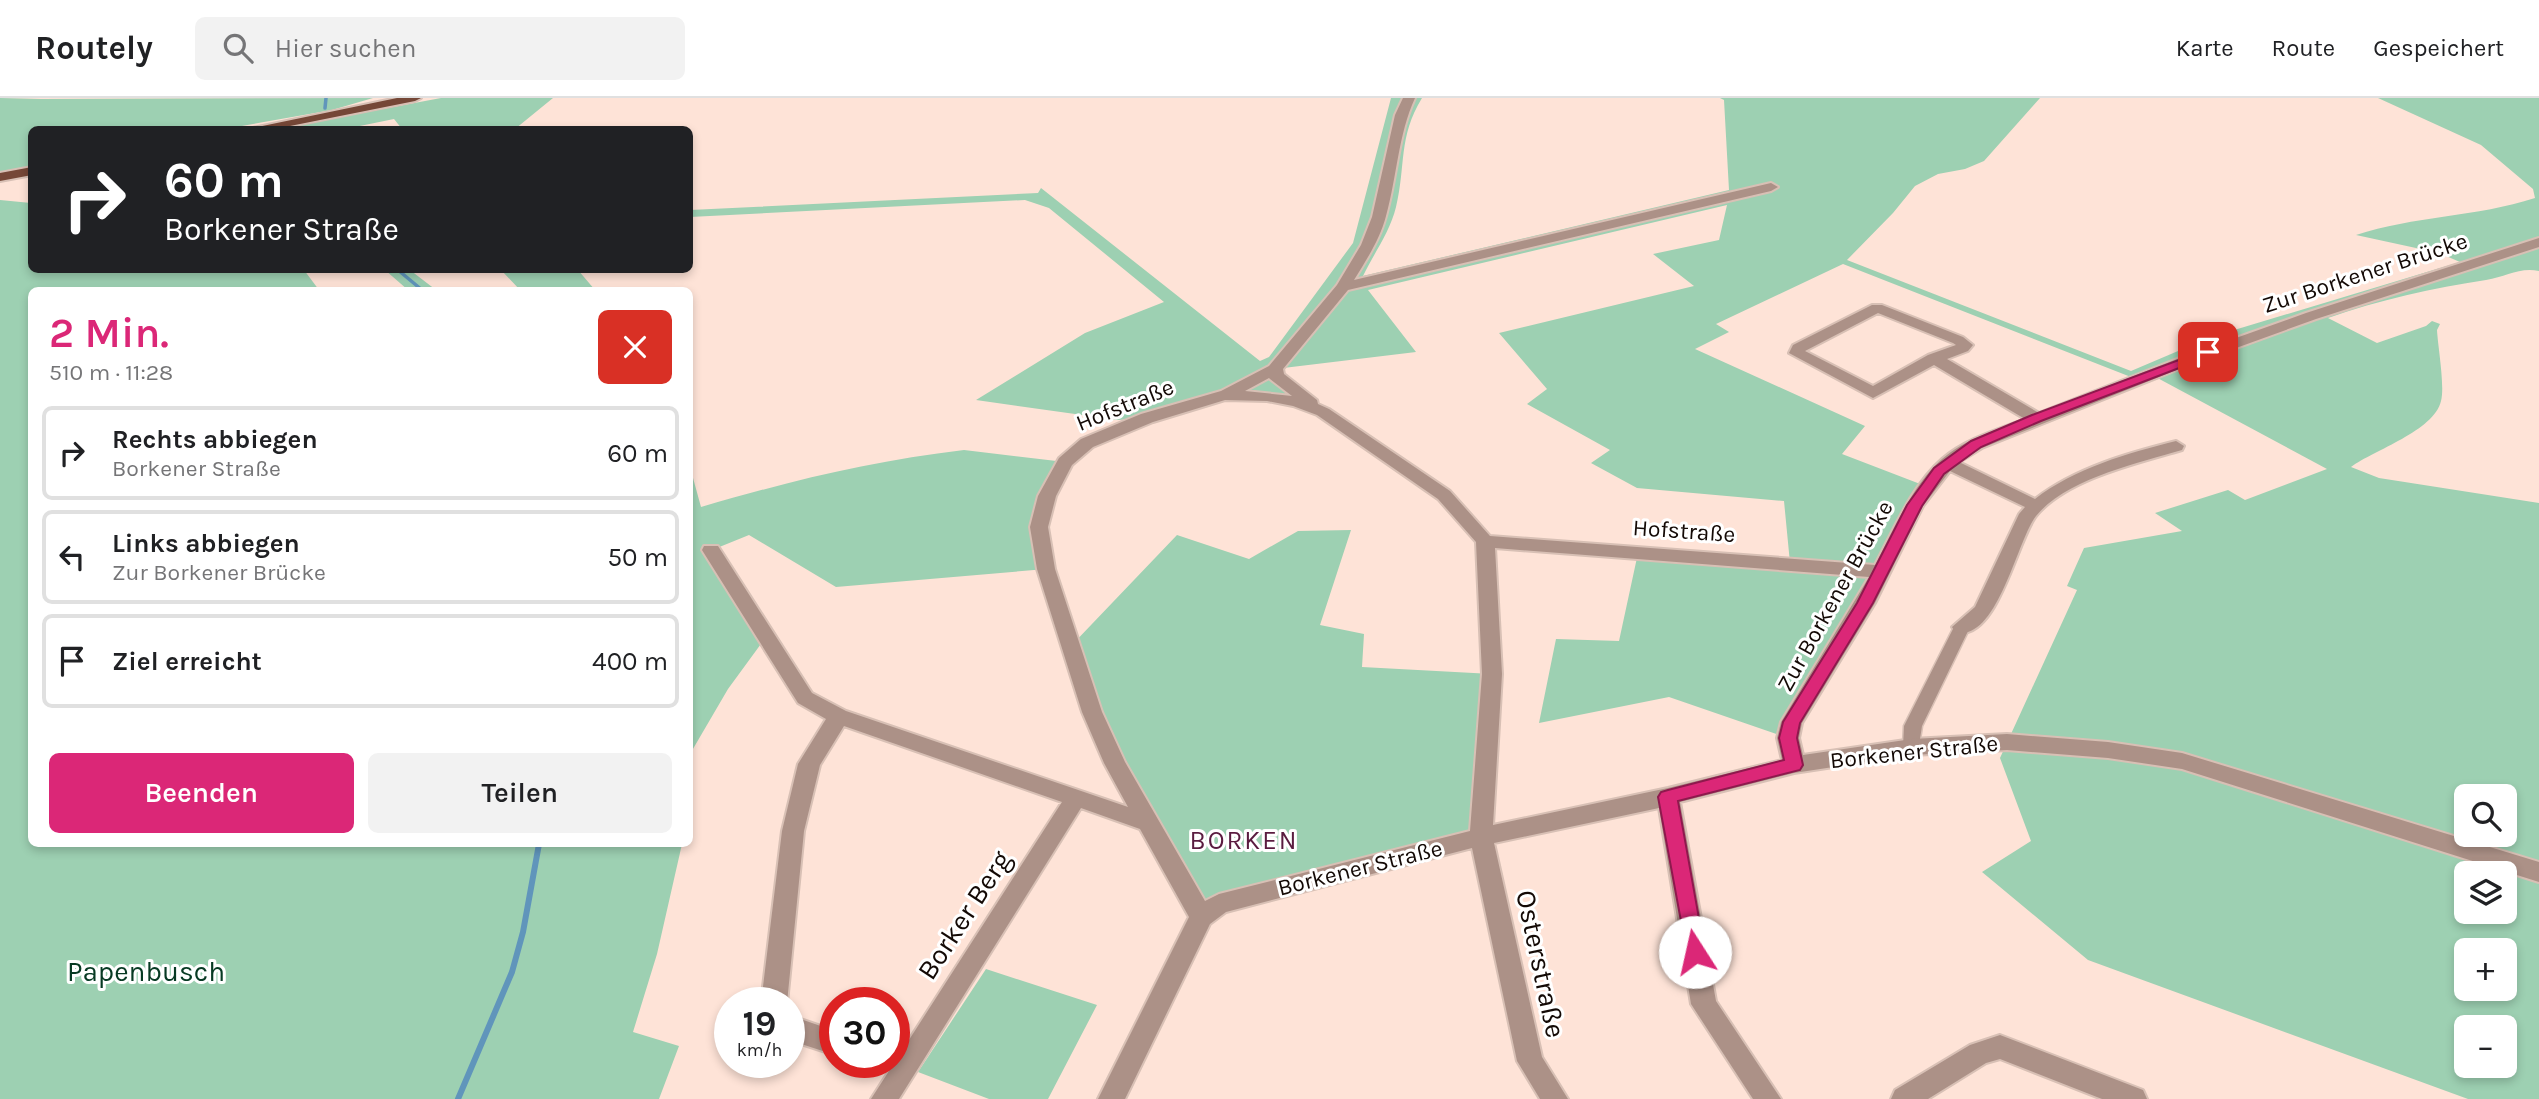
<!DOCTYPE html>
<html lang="de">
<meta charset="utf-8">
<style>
body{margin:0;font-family:Karla,sans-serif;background:#f2f2f2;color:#202124;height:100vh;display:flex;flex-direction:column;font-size:26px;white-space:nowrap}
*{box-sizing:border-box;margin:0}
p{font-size:23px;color:#757577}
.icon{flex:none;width:38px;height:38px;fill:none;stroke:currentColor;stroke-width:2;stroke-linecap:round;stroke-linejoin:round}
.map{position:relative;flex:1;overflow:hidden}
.panel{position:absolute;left:28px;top:189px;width:665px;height:560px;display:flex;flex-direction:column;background:#fff;border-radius:10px;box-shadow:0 4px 10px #0003}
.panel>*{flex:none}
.hud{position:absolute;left:28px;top:28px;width:665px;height:147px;border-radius:10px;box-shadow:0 4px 10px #0003;background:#202124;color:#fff;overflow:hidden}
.tools{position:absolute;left:2454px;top:686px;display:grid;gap:14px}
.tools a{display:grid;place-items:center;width:63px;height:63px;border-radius:10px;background:#fff;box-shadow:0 4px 10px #0003;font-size:35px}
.speed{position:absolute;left:714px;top:889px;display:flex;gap:14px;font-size:35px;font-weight:700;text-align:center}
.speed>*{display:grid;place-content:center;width:91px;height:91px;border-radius:50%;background:#fff;box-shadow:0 4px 10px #0003;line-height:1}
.speed small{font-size:18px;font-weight:400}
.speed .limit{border:10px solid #d22;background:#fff;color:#111}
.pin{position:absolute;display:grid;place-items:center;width:60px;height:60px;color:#fff;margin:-30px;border-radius:14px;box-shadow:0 4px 10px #0006}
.me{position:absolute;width:77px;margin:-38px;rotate:350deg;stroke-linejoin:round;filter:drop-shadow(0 0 5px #0008)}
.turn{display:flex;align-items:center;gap:24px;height:147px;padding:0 21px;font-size:32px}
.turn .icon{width:91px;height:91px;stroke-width:2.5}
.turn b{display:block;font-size:49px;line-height:60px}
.round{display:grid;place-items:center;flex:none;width:74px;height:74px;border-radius:10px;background:#f2f2f2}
.summary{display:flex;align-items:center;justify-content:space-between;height:119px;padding:0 21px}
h1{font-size:42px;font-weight:600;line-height:52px;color:#db2777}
.button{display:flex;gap:14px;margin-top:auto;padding:14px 21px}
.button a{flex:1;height:80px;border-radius:10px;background:#db2777;color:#fff;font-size:28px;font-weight:600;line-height:80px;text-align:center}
.button a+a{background:#f2f2f2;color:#202124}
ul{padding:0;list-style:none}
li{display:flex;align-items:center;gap:21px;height:94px;margin:0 14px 10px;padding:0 7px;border:4px solid #e0e0e0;border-radius:10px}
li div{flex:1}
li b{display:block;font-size:26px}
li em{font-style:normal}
header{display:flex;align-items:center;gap:42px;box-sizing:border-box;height:98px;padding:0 35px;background:#fff;border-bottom:2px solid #e0e0e0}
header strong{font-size:33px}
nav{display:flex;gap:38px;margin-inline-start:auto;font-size:24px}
.search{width:490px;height:63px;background:#f2f2f2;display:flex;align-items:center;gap:18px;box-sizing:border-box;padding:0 24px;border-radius:10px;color:#757577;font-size:26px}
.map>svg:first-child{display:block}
</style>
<header>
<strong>Routely</strong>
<div class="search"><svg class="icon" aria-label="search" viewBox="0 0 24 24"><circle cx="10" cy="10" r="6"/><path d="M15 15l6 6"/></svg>Hier suchen</div>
<nav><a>Karte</a><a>Route</a><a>Gespeichert</a></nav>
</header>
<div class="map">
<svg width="2539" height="1001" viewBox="0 0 2539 1001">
<rect width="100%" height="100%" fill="#fee3d7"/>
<path fill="#9dd0b2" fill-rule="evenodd" d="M0 0 41 1 373 0 332 12 225 31 32 32 31 68 0 74Z
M441 0H553L515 31H402L394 21 345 31H276Z
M1391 0H1422C1398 39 1406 68 1396 109 1390 134 1374 155 1363 178L1729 92 1724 2 1720 0H2040L1984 63 1965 71 1938 76 1915 88 1893 115 1847 162 2131 273 2211 239 2460 164 2439 155 2356 137C2413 118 2477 119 2535 100L2533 91 2481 47 2378 0H2539V173C2519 169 2506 179 2486 182 2433 190 2379 202 2328 220L2377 245 2426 228 2432 223 2440 226 2437 232C2438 249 2445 288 2441 303 2434 333 2374 352 2351 369L2379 380 2539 405V1001H2468L2088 862 1982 774 2031 743 2000 660 2077 492 2067 488 2084 450 2182 433 2155 415 2228 392 2245 402 2327 371 2150 276 2136 281 1843 166 1716 226 1729 234 1695 251 1865 328 1842 356 1928 389 1788 640 1669 599 1539 625 1556 541 1619 543 1638 455 1790 465 1784 403 1637 390 1591 365 1610 352 1527 306 1547 291 1499 235 1694 188 1653 156 1719 142 1727 107 1368 192 1416 254 1275 271 1297 304 1224 297 1147 320 1118 322 976 302 1085 235 1164 204 1049 110 1025 102 690 119V112L1038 95 1041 90 1260 263 1269 259 1353 145ZM2466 698H2504V737H2466ZM2466 775H2504V814H2466ZM2466 852H2504V891H2466ZM2466 929H2504V968H2466Z
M0 102 31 105 32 172H304L319 192H32V746H682L657 856 633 934 679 948 659 1001H0Z
M385 172H410L436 192H408Z
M501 172H578L595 192H520Z
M964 352 1065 364 1047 398 1046 471 836 489 749 437 712 452 766 539 728 591 690 656V369L701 409C790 383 871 363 964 352Z
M1351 432 1320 527 1364 536 1362 569 1492 576 1481 739 1201 819 1115 665 1070 549 1177 437 1249 461 1298 433Z
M986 871 1097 907 1048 1001H989L918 974Z"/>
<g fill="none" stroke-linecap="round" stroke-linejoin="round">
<path stroke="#6095bb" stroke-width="3.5" d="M325 10 326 0
M398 172 422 192"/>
<path stroke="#6095bb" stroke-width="6" d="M458 1001 512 874 523 834 539 746"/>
<g stroke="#d8c0b5" stroke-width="3">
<path id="pedestrian" d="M1962 523 1970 529 1922 628 1918 654H1906L1903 649 1904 628 1954 529Z"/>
</g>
<g stroke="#d8c0b5" stroke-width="4">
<path id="minor" d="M1403 0H1415C1398 37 1397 79 1386 118 1380 141 1367 161 1354 182L1771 85 1778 89 1771 93 1348 192 1283 271 1284 276 1317 302 1318 306 1329 311 1450 393 1490 438 1875 467C1893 433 1912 387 1942 361 1965 341 1997 332 2025 321L1934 267 1873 300 1789 255 1793 247 1872 207H1882L1963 239 1973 247 1968 253 1947 261 2039 315 2177 261 2306 215 2539 140V149L2316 221 2189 267 1982 350 1959 364 2035 401C2075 370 2128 355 2176 343L2184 348 2182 352C2138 365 2066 381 2036 418 2017 442 1997 546 1955 534L1952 529 1975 509 2019 416 2025 409 1950 373 1923 408 1875 505 1802 625 1799 640 1803 657 1912 641 2007 636 2108 644 2182 655 2539 764V784L2182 671 2108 660 2007 652 1912 657 1794 675 1680 704 1716 903 1781 1001H1753L1691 906 1659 710 1494 745 1542 959 1568 1001H1540L1517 963 1472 750 1226 814 1210 826 1125 1001H1098L1189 819 1140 731 1081 710 899 1001H871L1062 704 844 628 820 667 804 733 787 905H761L782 733 798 666 826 621 798 605 702 452 704 448H718L812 595 846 613 1128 709 1104 665 1082 614 1037 471 1030 429 1038 398 1059 360 1081 341 1141 316 1221 293 1269 268 1337 187 1361 147 1372 119 1395 17ZM1878 215 1953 245 1956 247 1928 257 1873 288 1805 253ZM1269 280 1270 281 1292 298 1245 293ZM1225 302 1267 303 1293 308 1317 317 1438 401 1476 444 1482 576 1470 733 1219 796 1205 803 1125 664 1102 614 1055 471 1048 429 1056 398 1072 367 1093 349 1153 324ZM1495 450 1869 479 1781 624 1777 640 1782 662 1668 690 1493 727 1502 576Z
M789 917 835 933V957L789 942Z
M2000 937 2143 992 2147 1001H2102L2000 961 1986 965 1928 1001H1891L1895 992 1970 947Z"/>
</g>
<g stroke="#d8c0b5" stroke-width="4">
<path id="primary" d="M397 0H421L415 3 270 32H243Z
M32 69V77L0 83V75Z"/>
</g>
<use href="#pedestrian" fill="#ac9187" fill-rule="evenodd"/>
<use href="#minor" fill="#ac9187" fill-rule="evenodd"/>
<use href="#primary" fill="#754737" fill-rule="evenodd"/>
</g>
<path fill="#db2777" stroke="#8e194d" stroke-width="2" d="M2208 251 2213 252V257L2041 323 1981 349 1944 376 1922 408 1873 505 1800 625 1797 640 1803 667 1800 672 1678 703 1705 854 1702 861 1695 863 1688 861 1658 699 1661 694 1668 692 1784 662 1779 640 1783 624 1857 505 1907 407 1934 370 1971 343 2032 317Z"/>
<g text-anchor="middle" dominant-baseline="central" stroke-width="6" stroke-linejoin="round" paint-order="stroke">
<g font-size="23" fill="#130905" stroke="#fff">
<text transform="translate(2365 175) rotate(-18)">Zur Borkener Brücke</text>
<text transform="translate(1125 307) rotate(-22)">Hofstraße</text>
<text transform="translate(1684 433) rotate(4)">Hofstraße</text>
<text transform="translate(1835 498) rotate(-61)">Zur Borkener Brücke</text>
<text transform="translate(1914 654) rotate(-6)">Borkener Straße</text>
<text transform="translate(1360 770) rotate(-14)">Borkener Straße</text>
</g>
<g font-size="26" letter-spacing="2" fill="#5a1c40" stroke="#fff">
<text x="1244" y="742">BORKEN</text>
</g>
<g font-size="28" fill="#130905" stroke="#fff">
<text transform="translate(964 817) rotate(-57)">Borker Berg</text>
<text transform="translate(1541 866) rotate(78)">Osterstraße</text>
</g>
<g font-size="28" fill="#073a23" stroke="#fff">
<text x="146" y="873">Papenbusch</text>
</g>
</g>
</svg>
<div class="tools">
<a><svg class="icon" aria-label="search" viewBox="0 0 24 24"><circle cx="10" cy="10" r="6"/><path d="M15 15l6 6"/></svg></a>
<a><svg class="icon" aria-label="layers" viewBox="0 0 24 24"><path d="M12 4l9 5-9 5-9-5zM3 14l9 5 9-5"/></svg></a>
<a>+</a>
<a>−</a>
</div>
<div class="speed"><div>19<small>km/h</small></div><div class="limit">30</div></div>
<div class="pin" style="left:2208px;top:254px;background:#d93025"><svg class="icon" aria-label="arrive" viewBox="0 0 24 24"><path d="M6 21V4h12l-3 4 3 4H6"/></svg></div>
<svg class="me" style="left:1695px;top:854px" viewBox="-20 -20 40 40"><circle r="19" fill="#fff"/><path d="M0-13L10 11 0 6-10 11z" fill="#db2777"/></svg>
<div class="hud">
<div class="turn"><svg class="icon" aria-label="right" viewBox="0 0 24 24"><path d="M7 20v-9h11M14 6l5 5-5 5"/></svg><div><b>60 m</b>Borkener Straße</div></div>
</div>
<section class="panel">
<div class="summary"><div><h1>2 Min.</h1><p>510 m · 11:28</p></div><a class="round" style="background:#d93025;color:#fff"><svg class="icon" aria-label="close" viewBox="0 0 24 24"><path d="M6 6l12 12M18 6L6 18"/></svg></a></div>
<ul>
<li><svg class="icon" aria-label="right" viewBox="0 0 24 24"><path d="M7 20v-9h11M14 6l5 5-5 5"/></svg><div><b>Rechts abbiegen</b><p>Borkener Straße</p></div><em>60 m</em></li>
<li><svg class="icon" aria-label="left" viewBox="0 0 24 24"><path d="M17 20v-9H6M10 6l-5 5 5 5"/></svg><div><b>Links abbiegen</b><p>Zur Borkener Brücke</p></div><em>50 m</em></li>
<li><svg class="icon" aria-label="arrive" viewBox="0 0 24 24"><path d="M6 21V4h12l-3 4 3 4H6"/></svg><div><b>Ziel erreicht</b></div><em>400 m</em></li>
</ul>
<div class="button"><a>Beenden</a><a>Teilen</a></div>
</section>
</div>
